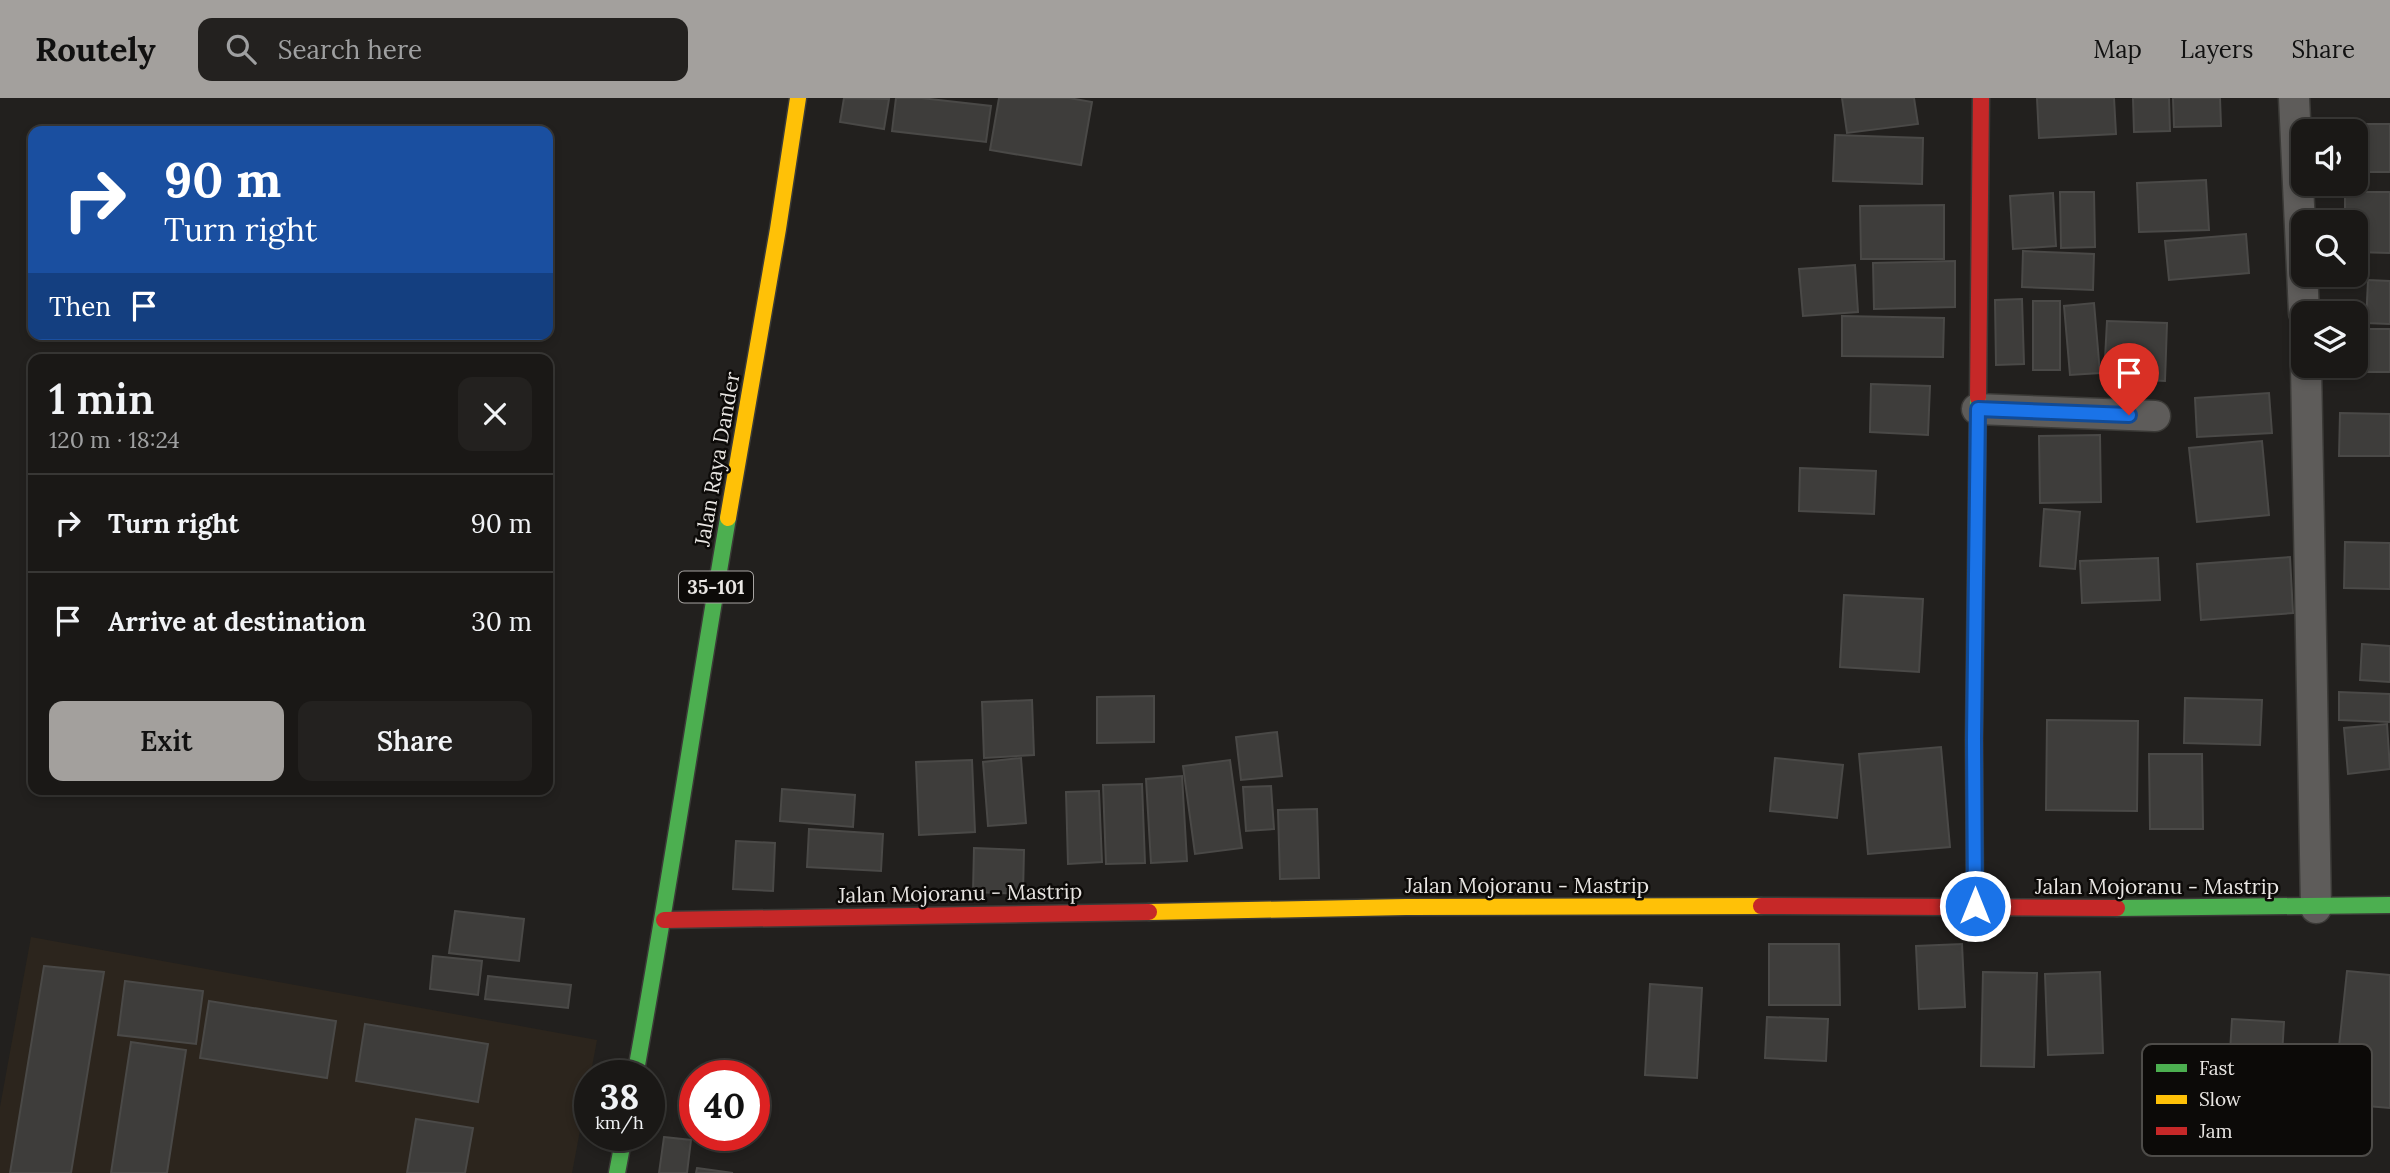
<!DOCTYPE html>
<meta charset="utf-8">
<style>
body{margin:0;font-family:Lora,serif;background:#23211f;color:#f1f3f6;height:100vh;display:flex;flex-direction:column;font-size:26px;white-space:nowrap}
*{box-sizing:border-box;margin:0}
p{font-size:23px;color:#9fa0a1}
.icon{flex:none;width:38px;height:38px;fill:none;stroke:currentColor;stroke-width:2;stroke-linecap:round;stroke-linejoin:round}
.map{position:relative;flex:1;overflow:hidden}
.side{position:absolute;left:28px;top:256px;width:525px;height:441px;display:flex;flex-direction:column;background:#1a1816;border-radius:14px;box-shadow:0 4px 10px #0003,0 0 0 2px #383735}
.side>*{flex:none}
.guide{position:absolute;left:28px;top:28px;width:525px;height:214px;border-radius:14px;box-shadow:0 4px 10px #0003,0 0 0 2px #383735;background:#1a4fa0;color:#fff;overflow:hidden}
.buttons{position:absolute;left:2291px;top:21px;display:grid;gap:14px}
.buttons a{display:grid;place-items:center;width:77px;height:77px;border-radius:14px;background:#1a1816;box-shadow:0 4px 10px #0003,0 0 0 2px #383735;font-size:35px}
.speed{position:absolute;left:574px;top:962px;display:flex;gap:14px;font-size:35px;font-weight:700;text-align:center}
.speed>*{display:grid;place-content:center;width:91px;height:91px;border-radius:50%;background:#1a1816;box-shadow:0 4px 10px #0003,0 0 0 2px #383735;line-height:1}
.speed small{font-size:18px;font-weight:400}
.speed .limit{border:10px solid #d22;background:#fff;color:#111}
.pin{position:absolute;display:grid;place-items:center;width:60px;height:60px;color:#fff;margin:-72px -30px;border-radius:50% 50% 50% 0;rotate:-45deg;box-shadow:0 0 7px #0007}
.pin .icon{rotate:45deg}
.me{position:absolute;width:77px;margin:-38px;rotate:0deg;stroke-linejoin:round;filter:drop-shadow(0 0 5px #0008)}
.turn{display:flex;align-items:center;gap:24px;height:147px;padding:0 21px;font-size:32px}
.turn .icon{width:91px;height:91px;stroke-width:2.5}
.turn b{display:block;font-size:49px;line-height:60px}
.then{display:flex;align-items:center;height:66px;padding:0 21px;background:#0003;gap:14px;font-size:26px}
.round{display:grid;place-items:center;flex:none;width:74px;height:74px;border-radius:14px;background:#23211f}
.headline{display:flex;align-items:center;justify-content:space-between;height:119px;padding:0 21px}
h1{font-size:42px;font-weight:600;line-height:52px}
.action{display:flex;gap:14px;margin-top:auto;padding:14px 21px}
.action a{flex:1;height:80px;border-radius:14px;background:#a3a09d;color:#111;font-size:28px;font-weight:600;line-height:80px;text-align:center}
.action a+a{background:#23211f;color:#f1f3f6}
ul{padding:0;list-style:none}
li{display:flex;align-items:center;gap:21px;height:98px;padding:0 21px;border-top:2px solid #383735}
li div{flex:1}
li b{display:block;font-size:26px}
li em{font-style:normal}
header{display:flex;align-items:center;gap:42px;box-sizing:border-box;height:98px;padding:0 35px;background:#a3a09d;color:#111}
header strong{font-size:33px}
nav{display:flex;gap:38px;margin-inline-start:auto;font-size:24px}
.search{width:490px;height:63px;background:#23211f;display:flex;align-items:center;gap:18px;box-sizing:border-box;padding:0 24px;border-radius:14px;color:#9fa0a1;font-size:26px}
.map>svg:first-child{display:block}
</style>
<header>
<strong>Routely</strong>
<div class="search"><svg class="icon" aria-label="search" viewBox="0 0 24 24"><circle cx="10" cy="10" r="6"/><path d="M15 15l6 6"/></svg>Search here</div>
<nav><a>Map</a><a>Layers</a><a>Share</a></nav>
</header>
<div class="map">
<svg width="2390" height="1075" viewBox="0 0 2390 1075">
<rect width="100%" height="100%" fill="#22201e"/>
<path fill="#2c251d" d="M31 839 597 942 572 1075H0V1009Z"/>
<path fill="#3e3d3b" stroke="#4a4947" stroke-width="2" d="M844 0 889 1 884 31 840 24Z
M896 0H921L991 8 986 44 892 33Z
M999 0H1069L1092 4 1081 67 990 52Z
M1842 0H1914L1918 26 1847 35Z
M2037 0H2114L2116 36 2039 40Z
M2133 0H2169L2170 33 2134 34Z
M2173 0H2220L2221 28 2174 29Z
M2336 26H2390V74H2356V33H2336Z
M1835 37 1923 40 1922 86 1833 83Z
M2206 82 2209 132 2139 134 2137 85Z
M2060 94H2094L2095 149 2061 150Z
M2345 94H2390V155L2356 154V124H2345Z
M2053 95 2056 148 2013 151 2010 98Z
M1944 107V161H1861L1860 108Z
M2246 136 2249 175 2169 182 2165 143Z
M2023 153 2094 156 2093 192 2022 189Z
M1955 163V209L1874 211 1873 165Z
M1855 167 1858 214 1803 218 1799 171Z
M2368 182 2390 183V226L2366 225Z
M2022 201 2024 266 1996 267 1995 202Z
M2033 203H2060V272H2033Z
M2094 205 2100 275 2070 277 2064 208Z
M1842 218 1944 220 1943 259 1842 258Z
M2107 223 2167 225 2165 283 2104 280Z
M2368 231H2390V274H2368Z
M1871 286 1930 288 1928 337 1870 334Z
M2269 295 2272 335 2197 339 2195 300Z
M2340 315 2390 316V358H2339Z
M2100 337 2101 404 2040 405 2039 338Z
M2262 343 2269 417 2197 424 2189 350Z
M1800 370 1876 373 1874 416 1799 413Z
M2044 411 2080 414 2075 471 2040 468Z
M2345 444 2390 445V491L2344 490Z
M2290 459 2293 515 2201 522 2197 466Z
M2158 460 2160 502 2082 505 2080 463Z
M1844 497 1923 501 1919 574 1840 569Z
M2362 546 2390 548V584L2360 582Z
M2339 594 2390 596V624L2339 622Z
M1154 598V644L1097 645V599Z
M2185 600 2262 602 2260 647 2184 645Z
M1032 602 1034 657 984 660 982 604Z
M2047 622 2138 623 2137 713 2046 712Z
M2387 626 2390 671 2348 676 2344 630Z
M1277 634 1282 678 1241 682 1236 639Z
M1941 649 1950 749 1868 756 1859 656Z
M2149 656H2202L2203 731H2150Z
M1021 660 1026 725 988 728 983 664Z
M1775 660 1843 667 1837 720 1770 713Z
M972 662 975 734 919 737 916 664Z
M1230 662 1242 750 1195 756 1183 668Z
M1182 678 1187 763 1151 765 1146 681Z
M1142 686 1145 765 1106 766 1103 687Z
M1271 688 1274 731 1246 733 1243 689Z
M782 691 855 697 853 729 780 723Z
M1099 693 1102 764 1068 766 1066 694Z
M1317 711 1319 780 1280 781 1278 712Z
M809 731 883 736 881 773 807 769Z
M736 743 775 745 773 793 733 791Z
M974 750 1024 752 1023 796 973 794Z
M455 813 524 821 519 863 449 855Z
M1769 846H1839L1840 907H1769Z
M1962 846 1965 909 1919 911 1916 848Z
M433 858 482 863 478 897 430 891Z
M44 868 104 874 71 1075H10Z
M2347 873 2390 877V1010L2333 1005Z
M1983 874 2037 875 2034 969 1981 968Z
M2100 874 2103 955 2048 957 2045 876Z
M488 878 571 887 568 910 485 901Z
M125 883 203 893 196 946 118 937Z
M1650 886 1702 890 1697 980 1645 977Z
M209 903 336 923 327 980 200 960Z
M1767 919 1828 921 1826 963 1765 960Z
M2232 921 2284 924 2279 1006 2227 1003Z
M365 926 488 946 478 1004 356 983Z
M131 944 186 952 167 1075H111Z
M416 1021 473 1030 465 1075H407Z
M664 1039 691 1042 687 1075H659Z
M697 1070 733 1075H696Z"/>
<g fill="none" stroke-linecap="round" stroke-linejoin="round">
<g stroke="#3b3a37" stroke-width="33">
<path id="street" d="M2294 0 2304 215
M2306 268 2316 810
M1977 311 2155 318"/>
</g>
<g stroke="#3b3a37" stroke-width="19">
<path id="fast" d="M1975 808 1974 641 1978 300
M2117 810 2390 807
M635 978C669 792 696 606 728 420
M617 1075 624 1038"/>
</g>
<g stroke="#3b3a37" stroke-width="19">
<path id="slow" d="M728 420 778 131 798 0
M1149 814 1406 809 1761 808"/>
</g>
<g stroke="#3b3a37" stroke-width="19">
<path id="jam" d="M1978 300 1981 0
M1761 808 2117 810
M664 822 1149 814"/>
</g>
<use href="#street" stroke="#5e5c5a" stroke-width="30"/>
<use href="#fast" stroke="#4caf50" stroke-width="16"/>
<use href="#slow" stroke="#ffc107" stroke-width="16"/>
<use href="#jam" stroke="#c62828" stroke-width="16"/>
</g>
<g fill="none" stroke-linecap="round" stroke-linejoin="round">
<g stroke="#114b97" stroke-width="18">
<path id="route" d="M1975 808 1974 641 1978 311 2129 317"/>
</g>
<use href="#route" stroke="#1a73e8" stroke-width="12"/>
</g>
<g text-anchor="middle" dominant-baseline="central" stroke-width="5" stroke-linejoin="round" paint-order="stroke">
<rect fill="#0c0a08" stroke="#a6a3a1" stroke-width="2" x="679" y="473.5" width="74" height="31" rx="5"/>
<g font-size="19" font-weight="bold" fill="#e8e5e2">
<text x="716" y="489">35-101</text>
</g>
<g font-size="21" fill="#e8e5e2" stroke="#0c0a08">
<text transform="translate(717 361) rotate(-80)">Jalan Raya Dander</text>
<text x="1527" y="787">Jalan Mojoranu - Mastrip</text>
<text x="2157" y="788">Jalan Mojoranu - Mastrip</text>
<text transform="translate(960 795) rotate(-1)">Jalan Mojoranu - Mastrip</text>
</g>
</g>
<rect x="2142" y="946" width="230" height="112" rx="10" fill="#0c0a08" stroke="#4e4c49" stroke-width="2"/>
<rect x="2156" y="966" width="31" height="8" fill="#4caf50"/>
<rect x="2156" y="997" width="31" height="9" fill="#ffc107"/>
<rect x="2156" y="1029" width="31" height="8" fill="#c62828"/>
<g font-size="19" fill="#e8e5e2">
<text x="2199" y="977">Fast</text>
<text x="2199" y="1008">Slow</text>
<text x="2199" y="1040">Jam</text>
</g>
</svg>
<div class="buttons">
<a><svg class="icon" aria-label="sound" viewBox="0 0 24 24"><path d="M4 9h4l5-4v14l-5-4H4zM17 9q2 3 0 6"/></svg></a>
<a><svg class="icon" aria-label="search" viewBox="0 0 24 24"><circle cx="10" cy="10" r="6"/><path d="M15 15l6 6"/></svg></a>
<a><svg class="icon" aria-label="layers" viewBox="0 0 24 24"><path d="M12 4l9 5-9 5-9-5zM3 14l9 5 9-5"/></svg></a>
</div>
<div class="speed"><div>38<small>km/h</small></div><div class="limit">40</div></div>
<div class="pin" style="left:2129px;top:317px;background:#d93025"><svg class="icon" aria-label="arrive" viewBox="0 0 24 24"><path d="M6 21V4h12l-3 4 3 4H6"/></svg></div>
<svg class="me" style="left:1975px;top:808px" viewBox="-20 -20 40 40"><circle r="17" fill="#1a73e8" stroke="#fff" stroke-width="3"/><path d="M0-11L8 9 0 5-8 9z" fill="#fff"/></svg>
<div class="guide">
<div class="turn"><svg class="icon" aria-label="right" viewBox="0 0 24 24"><path d="M7 20v-9h11M14 6l5 5-5 5"/></svg><div><b>90 m</b>Turn right</div></div>
<div class="then">Then<svg class="icon" aria-label="arrive" viewBox="0 0 24 24"><path d="M6 21V4h12l-3 4 3 4H6"/></svg></div>
</div>
<section class="side">
<div class="headline"><div><h1>1 min</h1><p>120 m · 18:24</p></div><a class="round"><svg class="icon" aria-label="close" viewBox="0 0 24 24"><path d="M6 6l12 12M18 6L6 18"/></svg></a></div>
<ul>
<li><svg class="icon" aria-label="right" viewBox="0 0 24 24"><path d="M7 20v-9h11M14 6l5 5-5 5"/></svg><div><b>Turn right</b></div><em>90 m</em></li>
<li><svg class="icon" aria-label="arrive" viewBox="0 0 24 24"><path d="M6 21V4h12l-3 4 3 4H6"/></svg><div><b>Arrive at destination</b></div><em>30 m</em></li>
</ul>
<div class="action"><a>Exit</a><a>Share</a></div>
</section>
</div>
